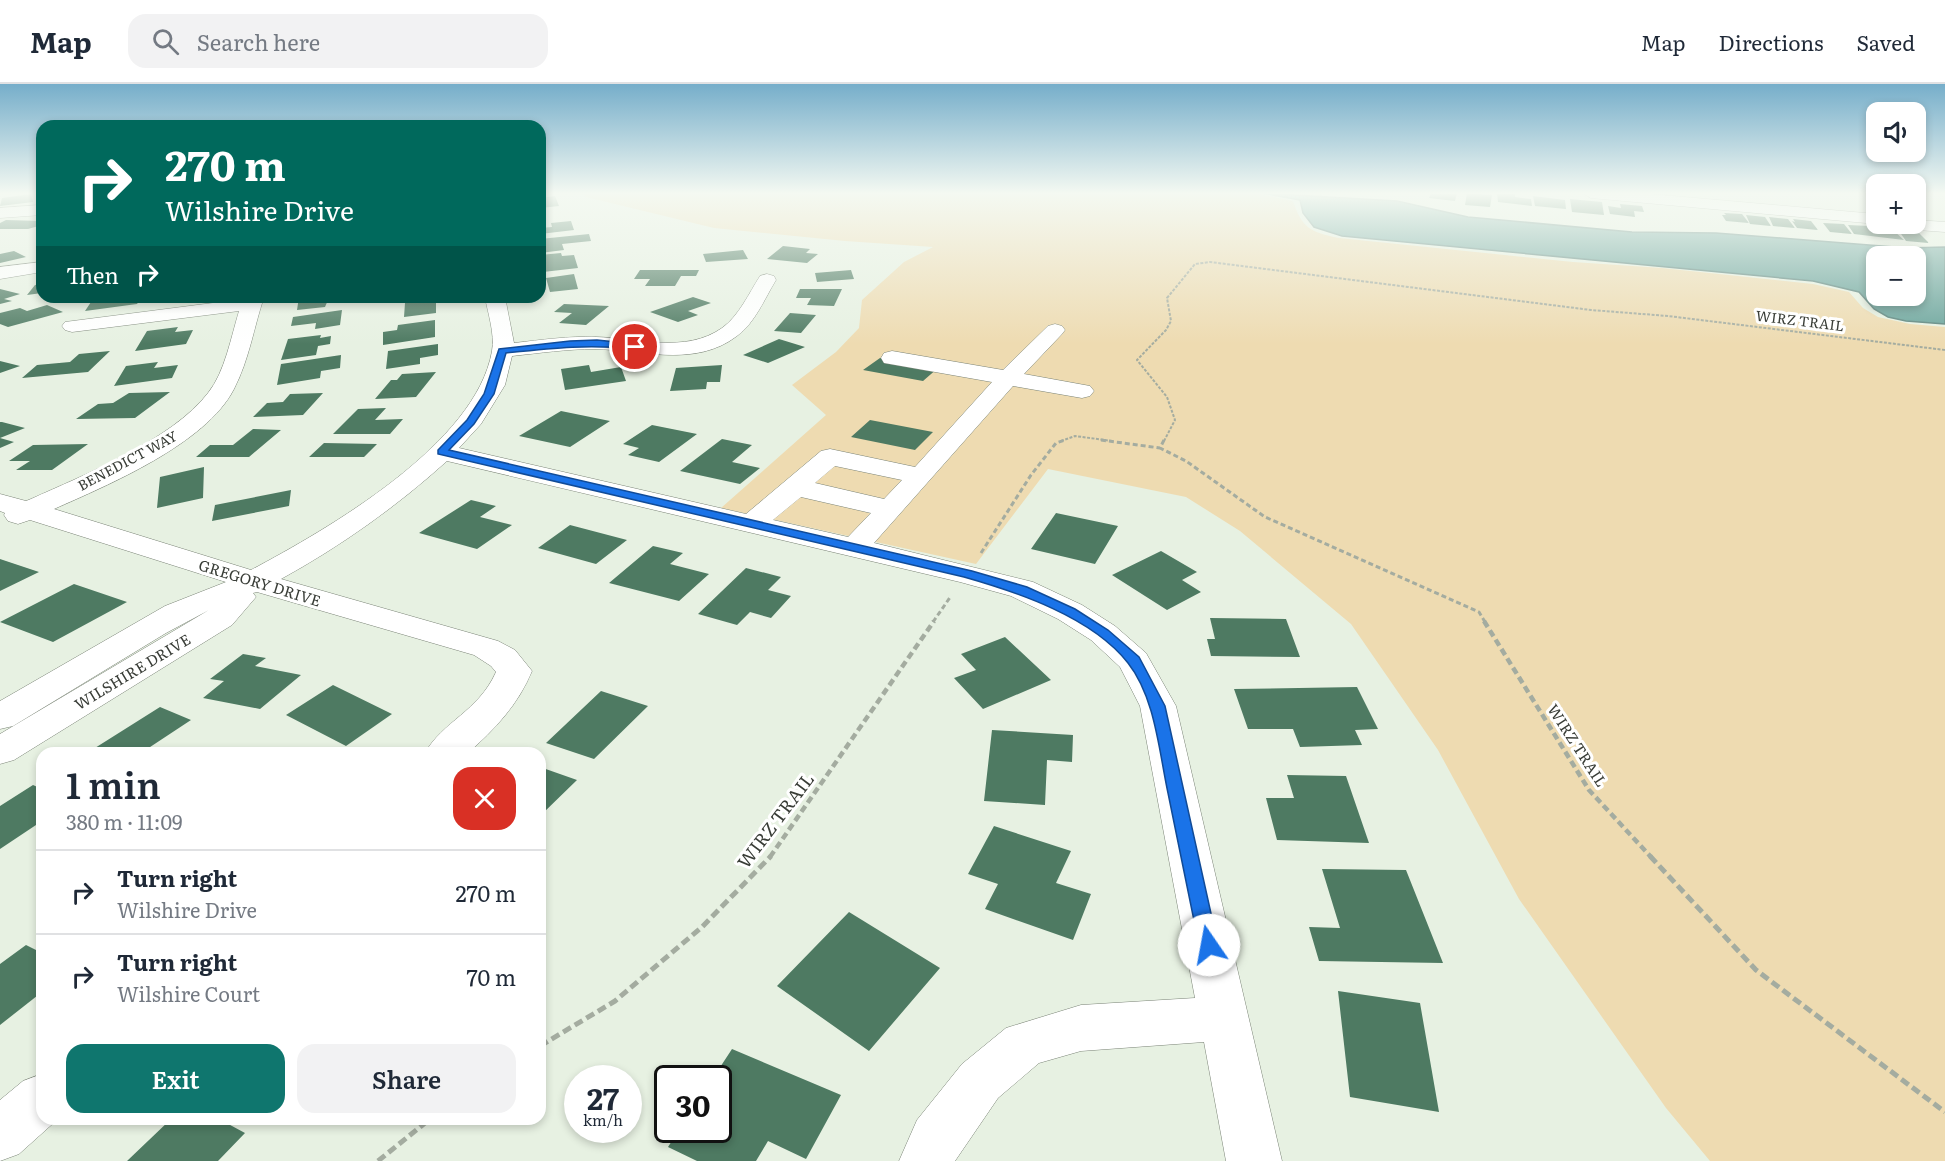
<!DOCTYPE html>
<meta charset="utf-8">
<style>
body{margin:0;font-family:Literata,serif;background:#f2f2f3;color:#1f2937;height:100vh;display:flex;flex-direction:column;font-size:22px;white-space:nowrap}
*{box-sizing:border-box;margin:0}
p{font-size:20px;color:#747a83}
.icon{flex:none;width:33px;height:33px;fill:none;stroke:currentColor;stroke-width:2;stroke-linecap:round;stroke-linejoin:round}
.map{position:relative;flex:1;overflow:hidden}
.drawer{position:absolute;left:36px;top:663px;width:510px;height:378px;display:flex;flex-direction:column;background:#fff;border-radius:18px;box-shadow:0 3px 9px #0003}
.drawer>*{flex:none}
.top-card{position:absolute;left:36px;top:36px;width:510px;height:183px;border-radius:18px;box-shadow:0 3px 9px #0003;background:#00695c;color:#fff;overflow:hidden}
.controls{position:absolute;left:1866px;top:18px;display:grid;gap:12px}
.controls a{display:grid;place-items:center;width:60px;height:60px;border-radius:12px;background:#fff;box-shadow:0 3px 9px #0003;font-size:30px}
.speed{position:absolute;left:564px;top:981px;display:flex;gap:12px;font-size:30px;font-weight:700;text-align:center}
.speed>*{display:grid;place-content:center;width:78px;height:78px;border-radius:50%;background:#fff;box-shadow:0 3px 9px #0003;line-height:1}
.speed small{font-size:15px;font-weight:400}
.speed .limit{border:3px solid #111;border-radius:9px;background:#fff;color:#111}
.pin{position:absolute;display:grid;place-items:center;width:51px;height:51px;color:#fff;margin:-26px;border:3px solid #fff;border-radius:50%;box-shadow:0 2px 6px #0007}
.me{position:absolute;width:66px;margin:-33px;rotate:348deg;stroke-linejoin:round;filter:drop-shadow(0 0 4px #0008)}
.turn{display:flex;align-items:center;gap:21px;height:126px;padding:0 30px;font-size:27px}
.turn .icon{width:78px;height:78px;stroke-width:2.5}
.turn b{display:block;font-size:42px;line-height:51px}
.then{display:flex;align-items:center;height:57px;padding:0 30px;background:#0003;gap:12px;font-size:22px}
.round{display:grid;place-items:center;flex:none;width:63px;height:63px;border-radius:18px;background:#f2f2f3}
.head{display:flex;align-items:center;justify-content:space-between;height:102px;padding:0 30px}
h1{font-size:36px;font-weight:600;line-height:45px}
.action{display:flex;gap:12px;margin-top:auto;padding:12px 30px}
.action a{flex:1;height:69px;border-radius:18px;background:#0f766e;color:#fff;font-size:24px;font-weight:600;line-height:69px;text-align:center}
.action a+a{background:#f2f2f3;color:#1f2937}
ul{padding:0;list-style:none}
li{display:flex;align-items:center;gap:18px;height:84px;padding:0 30px;border-top:2px solid #e0e1e3}
li div{flex:1}
li b{display:block;font-size:22px}
li em{font-style:normal}
header{display:flex;align-items:center;gap:36px;box-sizing:border-box;height:84px;padding:0 30px;background:#fff;border-bottom:2px solid #e0e1e3}
header strong{font-size:28px}
nav{display:flex;gap:33px;margin-inline-start:auto;font-size:21px}
.search{width:420px;height:54px;background:#f2f2f3;display:flex;align-items:center;gap:15px;box-sizing:border-box;padding:0 21px;border-radius:18px;color:#747a83;font-size:22px}
.map>svg:first-child{display:block}
</style>
<header>
<strong>Map</strong>
<div class="search"><svg class="icon" aria-label="search" viewBox="0 0 24 24"><circle cx="10" cy="10" r="6"/><path d="M15 15l6 6"/></svg>Search here</div>
<nav><a>Map</a><a>Directions</a><a>Saved</a></nav>
</header>
<div class="map">
<svg width="1945" height="1077" viewBox="0 0 1945 1077">
<rect width="100%" height="100%" fill="#e7f1e2"/>
<path fill="#eedbb1" d="M583 109H1254L1293 117C1302 144 1310 148 1339 154L1573 178 1662 184 1813 200 1849 208 1863 224 1878 233 1910 240 1945 243V1077H1710L1666 1024 1519 815 1438 666 1351 540 1240 447 1186 413 1048 385 976 480 721 424 826 331 792 301 836 268 859 244 862 216 904 178 933 163 845 157 714 144 586 113Z"/>
<path fill="#6ba49c" stroke="#5c857e" stroke-width="1.5" fill-rule="evenodd" d="M1262 109 1397 117 1468 133 1632 148 1716 149 1907 164 1945 163V240L1906 237 1888 233 1874 225 1859 208 1813 197 1342 152 1314 143 1303 129 1300 116ZM1876 172H1916V212H1876Z"/>
<path fill="#4e7a62" d="M1431 109H1457L1455 117 1429 114Z
M1467 109 1492 111 1490 123 1465 121Z
M1497 109 1515 110V113L1531 115 1532 122 1498 118Z
M31 110 33 118 0 122 2 114Z
M555 112 559 122 540 124V114Z
M1533 112 1565 116 1566 125 1535 122Z
M1570 115 1602 118 1604 131 1572 128Z
M1620 120 1642 122 1644 128 1634 127 1635 133 1610 130 1608 122 1621 124Z
M1724 129 1742 130 1749 139 1726 137 1722 131H1726Z
M1746 131 1765 133 1771 142 1750 140Z
M1769 133 1788 135 1795 144 1773 142Z
M1793 135 1811 137 1818 146 1797 144 1792 137 1795 138Z
M6 136 42 137V141L28 145H0V139Z
M571 137 574 146 540 150V144L552 143 551 139Z
M1823 139 1844 140 1852 150 1830 148Z
M1848 141 1869 142 1873 147 1878 148 1875 144 1893 146 1904 156 1854 150Z
M1899 147 1919 149 1929 159 1906 157Z
M589 150 591 157 562 160 564 166 540 169V155Z
M783 162 810 165 806 169 818 170 807 179 767 175Z
M743 166 748 175 706 178 703 170Z
M14 167 26 173 0 179V170Z
M561 169 562 172 574 171 578 184 543 188 540 171Z
M640 186H699L696 192H681L675 202H645L650 195H634Z
M851 186 854 195 817 198 815 189Z
M574 190 578 205 550 208 546 194Z
M42 200V209L27 211 35 201Z
M0 205 20 210 4 215 12 217 0 220Z
M800 205H842L834 222 807 221 811 214H796Z
M110 213H142L137 220 85 227 93 215Z
M299 213H337V214L328 216 325 223 297 226Z
M693 213 711 219 688 227 698 231 678 238 650 228Z
M436 216V229L404 233 405 219Z
M564 220 609 222 586 241 559 239 572 229 554 228Z
M47 221 63 228 8 243 0 240V229L20 224 27 227Z
M342 226 340 241 315 245 316 239 291 242 293 233Z
M790 229 816 231 801 249 774 247Z
M435 236V253L383 261V248L397 246 398 241Z
M178 243 175 248 193 246 186 260 135 267 147 247Z
M321 251 320 254 331 252 330 260 318 262 316 271 281 276 288 255Z
M779 255 805 263 768 279 743 271Z
M438 260V271L420 274V280L386 285 388 267Z
M110 267 88 288 22 294 37 281 70 278 79 270Z
M341 271 340 284 321 287 320 294 277 301 281 280Z
M880 274 938 284 923 297 863 286Z
M0 277 20 282 0 289Z
M158 278 154 284 178 281 172 294 114 302 126 282Z
M589 281 591 288 621 283 626 297 565 306 561 285Z
M722 281 720 298H707L706 305 670 307 676 284Z
M436 288 416 313 375 315 391 296H397L402 290Z
M170 308 135 334 76 335 98 320 113 319 129 309Z
M323 309 303 331 253 333 267 319 283 318 290 310Z
M386 324 375 336 403 335 390 350H333L358 325Z
M561 327 610 337 570 363 519 352Z
M870 336 933 348 915 366 851 353Z
M0 338H2L25 344 0 354 14 358 0 364Z
M652 341 697 350 659 378 628 371 639 364 623 360Z
M253 345 281 346 249 373H196L210 361H233Z
M722 355 752 361 732 378 760 384 740 400 680 387Z
M324 359 377 360 364 373H309Z
M88 360 52 386H16L30 377H9L33 361Z
M204 383 203 414 157 424 160 393Z
M291 406 289 422 212 437 215 421Z
M471 416 496 422 480 433 512 441 477 465 419 449Z
M1056 429 1118 442 1095 480 1031 465Z
M570 441 627 456 596 480 538 464Z
M653 462 683 469 670 480 709 490 679 517 609 499Z
M1161 467 1197 488 1182 496 1201 508 1167 526 1112 491Z
M0 475 39 488 0 507Z
M746 484 781 493 768 506 791 512 771 534 750 528 737 541 698 530Z
M74 500 127 518 53 558 0 538Z
M1210 534 1286 535 1300 573 1211 572 1207 555H1215Z
M1005 553 1051 596 983 625 954 594 976 586 961 570Z
M243 570 266 574 255 582 301 591 260 625 203 614 224 597 210 595Z
M333 601 392 630 346 662 286 631Z
M1357 603 1378 645 1355 646 1362 661 1300 663 1293 645H1248L1234 605Z
M601 607 648 622 594 675 546 659Z
M160 623 191 636 141 669H87Z
M992 646 1073 651 1072 678 1047 676 1045 721 984 717Z
M540 683 577 696 540 732Z
M1287 691 1346 692 1369 759 1277 756 1266 714H1294Z
M33 701 42 705V737L0 765V722Z
M994 742 1071 767 1056 799 1091 810 1073 856 985 825 998 800 968 790Z
M1322 785 1406 786 1443 879 1319 877 1309 843 1340 844Z
M849 828 940 884 869 967 777 902Z
M26 861 42 869V908L0 941V880Z
M1338 907 1420 919 1439 1028 1350 1013Z
M732 965 841 1011 806 1075 768 1057 756 1077H697L668 1063 679 1046H718V994H713Z
M171 1035H219L245 1049 218 1077H127Z"/>
<g fill="none" stroke-linecap="round" stroke-linejoin="round">
<g stroke="#7b8477" stroke-width="1">
<path id="minor" d="M1583 109H1639L1876 130 1877 140 1591 114Z
M42 121V131L0 134V124Z
M1916 136 1945 138V148L1904 145 1896 140H1916Z
M42 178V188L0 195V183Z
M767 190 774 192 776 196C765 214 755 239 737 252 695 284 642 266 595 265 567 265 540 269 512 272L505 301 481 340 459 364 746 430 821 367 830 365 915 383 992 298 884 279 881 274 884 269 892 267 1003 286 1048 242 1055 240 1062 242 1065 246 1062 250 1024 290 1090 302 1094 307 1090 312 1082 314 1013 302 874 459 1033 498 1082 521 1115 542 1146 569 1176 622 1282 1077H1226L1204 958 1081 967 1039 979 998 1014 955 1077H899L917 1036 962 980 1006 944 1081 921 1195 914 1140 622 1120 583 1091 556 1058 535 1011 512 960 498 447 377C396 423 341 462 281 495L498 557 515 566 532 587C518 621 495 645 468 669H425C443 637 478 628 496 588L491 582 474 571 257 508 253 509 256 513 232 541 14 676 0 680V650L209 526 166 549 13 642 0 645V617L165 522 226 498 30 436 18 440 8 437 4 431 5 429 0 427V410L26 417 31 415C84 391 172 356 208 309 225 288 231 253 239 227L72 248 65 246 62 242 65 238 244 215V213H264C254 243 249 276 234 305 206 360 108 401 54 425L251 486C328 445 476 360 492 267 495 250 488 230 485 213H505L514 259C541 256 569 252 596 253 638 254 685 270 722 244 739 232 749 209 760 192ZM835 382 902 396 884 415 815 399ZM801 413 871 429 848 453 773 436Z
M42 990V1035H58L19 1070 0 1077V1016L23 997Z"/>
</g>
<path stroke="#a4aca0" stroke-width="2" stroke-dasharray="3 1.5" stroke-linecap="butt" d="M1061 357 1075 352 1112 357
M1164 357 1175 336 1167 313 1137 276 1166 246 1171 237 1167 214 1195 180 1210 178 1591 226 1668 232 1945 266"/>
<path stroke="#a4aca0" stroke-width="3" stroke-dasharray="5 3" stroke-linecap="butt" d="M1101 356 1160 364
M1164 356 1160 364 1186 377 1265 433 1479 528 1485 538
M981 469 1031 391 1056 359 1065 356
M933 538 951 512"/>
<path stroke="#a4aca0" stroke-width="4.5" stroke-dasharray="7 4" stroke-linecap="butt" d="M1484 537 1589 706 1651 773
M770 773 934 537"/>
<path stroke="#a4aca0" stroke-width="5" stroke-dasharray="9 4.5" stroke-linecap="butt" d="M1650 772 1756 886 1945 1028
M540 962 615 917 702 843 771 772
M378 1077 430 1035"/>
<use href="#minor" fill="#fff" fill-rule="evenodd"/>
</g>
<linearGradient id="sky" x2="0" y2="1"><stop stop-color="#76aeca"/><stop offset="0.42" stop-color="#f4f9f2"/><stop offset="1" stop-color="#f4f9f2" stop-opacity="0"/></linearGradient>
<rect width="1945" height="260" fill="url(#sky)"/>
<path fill="#1a73e8" stroke="#114b97" stroke-width="1.5" d="M597 256 635 260 639 263 635 265C588 260 553 264 506 269L494 310 474 340 449 366 972 487 1027 503 1075 525 1108 546 1139 573 1165 622 1218 861 1215 867 1209 869 1202 867 1199 861C1189 810 1178 760 1168 709 1159 667 1155 613 1128 579 1092 533 1017 508 964 493L438 370V366L467 336 484 310 499 265 570 257Z"/>
<g text-anchor="middle" dominant-baseline="central" stroke-width="6" stroke-linejoin="round" paint-order="stroke">
<g font-size="14" fill="#393d37" stroke="#fff">
<text transform="translate(1800 236) rotate(7)">WIRZ TRAIL</text>
<text transform="translate(127 376) rotate(-28)">BENEDICT WAY</text>
</g>
<g font-size="15" fill="#393d37" stroke="#fff">
<text transform="translate(260 498) rotate(17)">GREGORY DRIVE</text>
<text transform="translate(132 587) rotate(-31)">WILSHIRE DRIVE</text>
<text transform="translate(1578 661) rotate(57)">WIRZ TRAIL</text>
</g>
<g font-size="18" fill="#393d37" stroke="#fff">
<text transform="translate(775 736) rotate(-53)">WIRZ TRAIL</text>
</g>
</g>
</svg>
<div class="controls">
<a><svg class="icon" aria-label="sound" viewBox="0 0 24 24"><path d="M4 9h4l5-4v14l-5-4H4zM17 9q2 3 0 6"/></svg></a>
<a>+</a>
<a>−</a>
</div>
<div class="speed"><div>27<small>km/h</small></div><div class="limit">30</div></div>
<div class="pin" style="left:635px;top:263px;background:#d93025"><svg class="icon" aria-label="arrive" viewBox="0 0 24 24"><path d="M6 21V4h12l-3 4 3 4H6"/></svg></div>
<svg class="me" style="left:1209px;top:861px" viewBox="-20 -20 40 40"><circle r="19" fill="#fff"/><path d="M0-13L10 11 0 6-10 11z" fill="#1a73e8"/></svg>
<div class="top-card">
<div class="turn"><svg class="icon" aria-label="right" viewBox="0 0 24 24"><path d="M7 20v-9h11M14 6l5 5-5 5"/></svg><div><b>270 m</b>Wilshire Drive</div></div>
<div class="then">Then<svg class="icon" aria-label="right" viewBox="0 0 24 24"><path d="M7 20v-9h11M14 6l5 5-5 5"/></svg></div>
</div>
<section class="drawer">
<div class="head"><div><h1>1 min</h1><p>380 m · 11:09</p></div><a class="round" style="background:#d93025;color:#fff"><svg class="icon" aria-label="close" viewBox="0 0 24 24"><path d="M6 6l12 12M18 6L6 18"/></svg></a></div>
<ul>
<li><svg class="icon" aria-label="right" viewBox="0 0 24 24"><path d="M7 20v-9h11M14 6l5 5-5 5"/></svg><div><b>Turn right</b><p>Wilshire Drive</p></div><em>270 m</em></li>
<li><svg class="icon" aria-label="right" viewBox="0 0 24 24"><path d="M7 20v-9h11M14 6l5 5-5 5"/></svg><div><b>Turn right</b><p>Wilshire Court</p></div><em>70 m</em></li>
</ul>
<div class="action"><a>Exit</a><a>Share</a></div>
</section>
</div>
